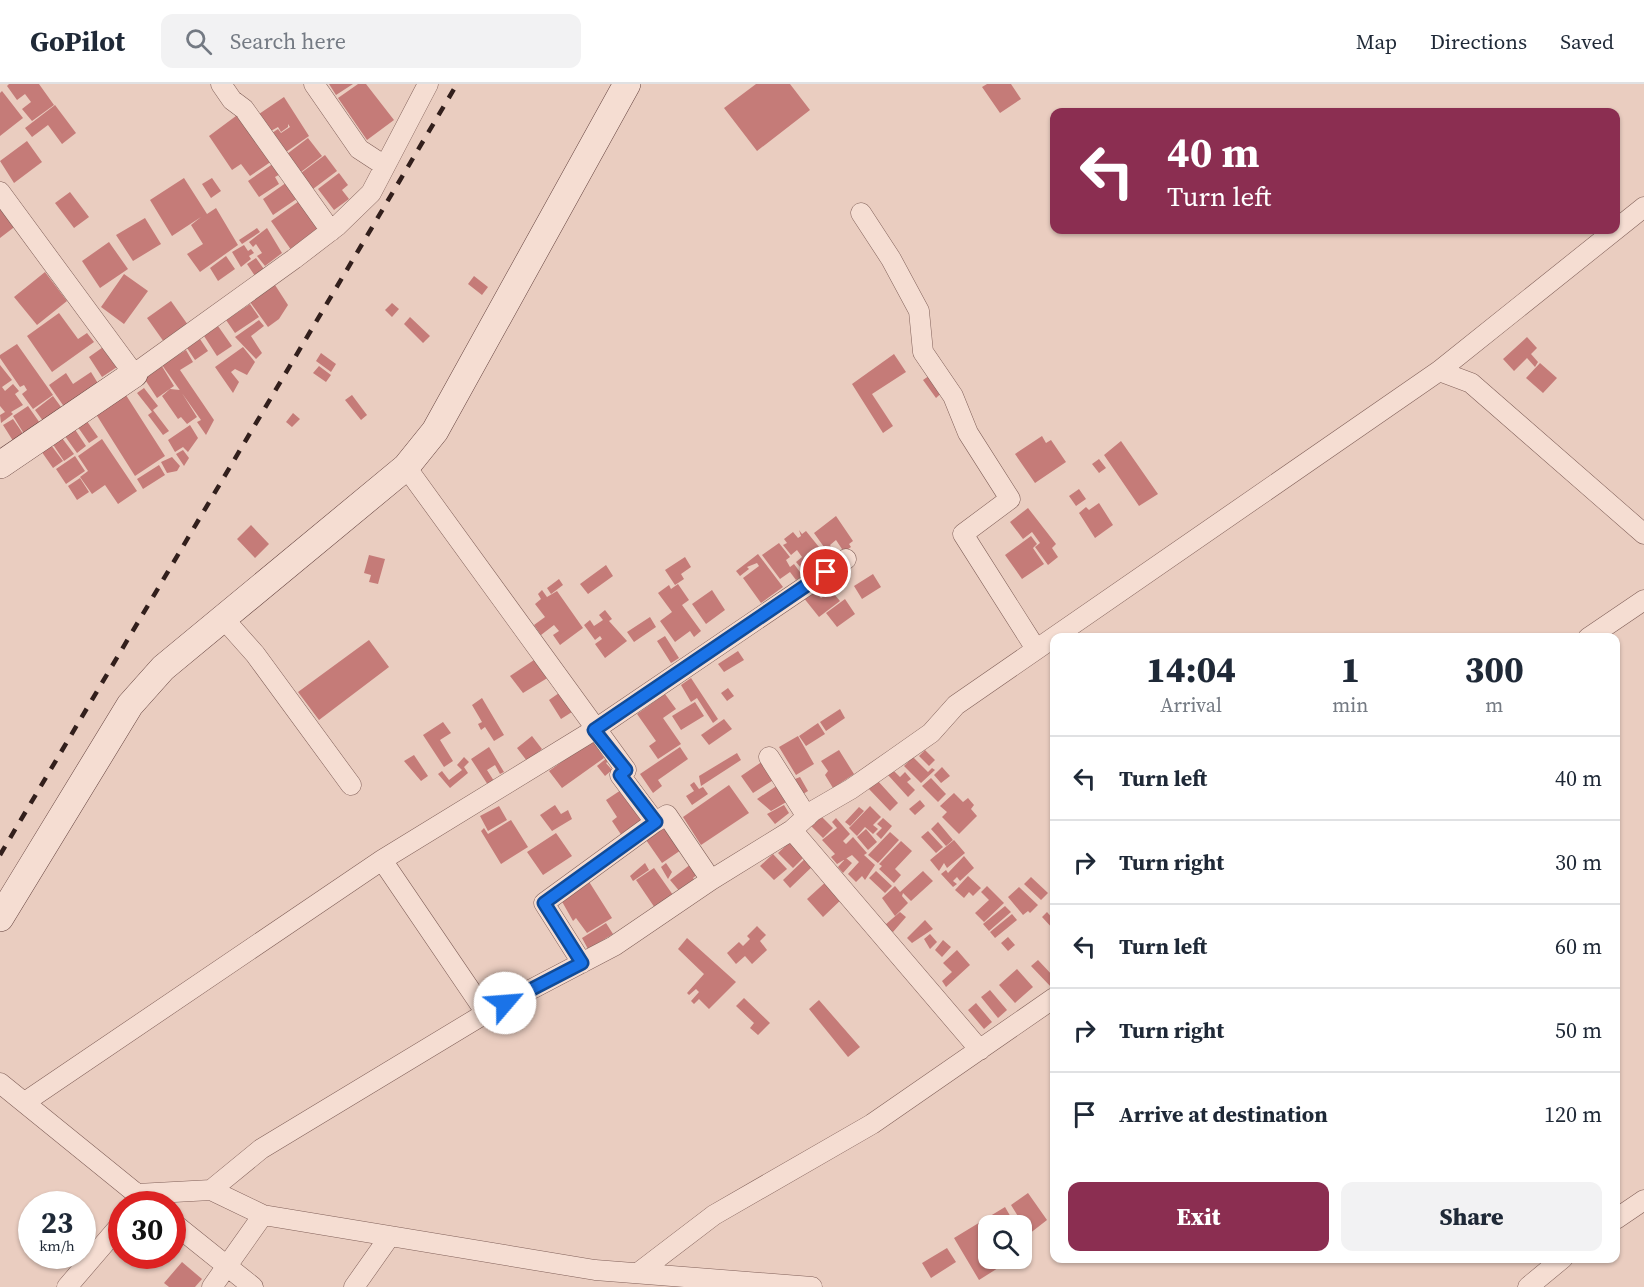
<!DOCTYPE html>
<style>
body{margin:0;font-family:"Source Serif 4",serif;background:#f2f2f3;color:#1f2937;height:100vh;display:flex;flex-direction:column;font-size:22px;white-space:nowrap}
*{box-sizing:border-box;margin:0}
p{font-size:20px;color:#747a83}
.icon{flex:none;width:33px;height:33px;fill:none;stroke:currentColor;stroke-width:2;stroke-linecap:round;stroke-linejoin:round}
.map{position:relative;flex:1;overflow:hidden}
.details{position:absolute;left:1050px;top:549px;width:570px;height:630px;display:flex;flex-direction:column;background:#fff;border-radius:12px;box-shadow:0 2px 4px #0004}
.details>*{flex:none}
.guide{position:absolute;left:1050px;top:24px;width:570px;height:126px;border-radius:12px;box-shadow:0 2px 4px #0004;background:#8b2e51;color:#fff;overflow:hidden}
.tools{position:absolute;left:978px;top:1131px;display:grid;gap:12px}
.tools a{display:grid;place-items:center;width:54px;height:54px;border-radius:12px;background:#fff;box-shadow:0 2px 4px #0004;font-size:30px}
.speed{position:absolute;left:18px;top:1107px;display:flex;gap:12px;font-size:30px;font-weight:700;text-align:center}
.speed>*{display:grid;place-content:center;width:78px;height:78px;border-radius:50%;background:#fff;box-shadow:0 2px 4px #0004;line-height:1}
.speed small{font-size:15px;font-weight:400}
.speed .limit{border:9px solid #d22;background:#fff;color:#111}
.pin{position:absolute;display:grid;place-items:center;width:51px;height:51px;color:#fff;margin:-26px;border:3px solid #fff;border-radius:50%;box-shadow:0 2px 6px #0007}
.me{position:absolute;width:66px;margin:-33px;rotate:63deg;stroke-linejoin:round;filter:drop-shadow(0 0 4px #0008)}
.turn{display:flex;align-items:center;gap:21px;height:126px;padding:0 18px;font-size:27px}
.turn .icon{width:78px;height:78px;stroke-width:2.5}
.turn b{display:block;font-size:42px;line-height:51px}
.eta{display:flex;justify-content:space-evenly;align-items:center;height:102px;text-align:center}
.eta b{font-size:36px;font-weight:800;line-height:42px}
.primary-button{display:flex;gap:12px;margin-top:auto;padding:12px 18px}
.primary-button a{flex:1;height:69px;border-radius:12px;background:#8b2e51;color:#fff;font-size:24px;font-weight:800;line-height:69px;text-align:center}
.primary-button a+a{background:#f2f2f3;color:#1f2937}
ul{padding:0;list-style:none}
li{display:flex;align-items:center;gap:18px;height:84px;padding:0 18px;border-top:2px solid #e0e1e3}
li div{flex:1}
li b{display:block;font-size:22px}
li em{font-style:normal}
header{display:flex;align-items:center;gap:36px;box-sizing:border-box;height:84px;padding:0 30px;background:#fff;border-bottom:2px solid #e0e1e3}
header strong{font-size:28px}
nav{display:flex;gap:33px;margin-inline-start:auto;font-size:21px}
.search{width:420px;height:54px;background:#f2f2f3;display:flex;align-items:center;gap:15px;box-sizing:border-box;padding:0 21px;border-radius:12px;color:#747a83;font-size:22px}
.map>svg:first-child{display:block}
</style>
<header>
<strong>GoPilot</strong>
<div class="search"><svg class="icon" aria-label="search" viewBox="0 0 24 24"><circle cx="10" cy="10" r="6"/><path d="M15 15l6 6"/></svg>Search here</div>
<nav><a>Map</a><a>Directions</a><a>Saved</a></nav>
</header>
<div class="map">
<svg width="1644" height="1203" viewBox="0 0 1644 1203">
<rect width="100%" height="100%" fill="#eacdc0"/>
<path fill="#c57b78" d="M9 0H39L54 21 32 37 22 25 31 18 25 10 17 16 7 2Z
M329 0H353L336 11Z
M358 0H366L394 36 367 56 338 14Z
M756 0H790L810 26 757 67 724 24Z
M987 0H1011L1021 15 1000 29 982 3Z
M2 7 23 34 0 52V9Z
M284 13 309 52 286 68 272 49 278 45 281 49 290 43 288 40V43L281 48 278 43 271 47 259 30Z
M55 21 76 49 62 60 48 41 32 53 25 44Z
M240 29 272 77 250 92 241 80 232 86 209 52Z
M308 54 322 72 301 88 287 70Z
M27 57 42 78 14 99 0 77Z
M325 71 337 87 313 105 301 89Z
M277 77 284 88 275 93 279 100 259 113 248 97Z
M339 89 348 101 342 106 349 115 334 126 318 105Z
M184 94 207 130 216 124 238 161 200 188 187 170 203 160 191 141 201 133 172 152 150 116Z
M212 94 221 107 211 114 202 100Z
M290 96 301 112 273 131 263 115Z
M70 108 89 133 74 144 55 119Z
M302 115 325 148 294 170 271 137Z
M0 118 17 141 0 154Z
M145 134 161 160 133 177 116 151Z
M257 144 260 148 242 160 239 156Z
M267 144 282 169 265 182 257 172 262 169 256 160 253 163 249 158Z
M109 158 128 185 100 204 82 177Z
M244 161 248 167 251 165 254 169 249 172 251 175 241 183 232 168Z
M226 172 235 185 218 197 210 184Z
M256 174 266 188 257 195 247 180Z
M45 188 67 217 37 241 14 213Z
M124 190 148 207 124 240 101 223Z
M474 192 488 203 482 211 468 200Z
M275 201 288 221 279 235 268 243 250 218Z
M171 217 188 241 164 258 147 234Z
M392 219 399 225 392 233 385 226Z
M250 220 259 233 235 249 226 236Z
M59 229 78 255 87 249 94 258 52 288 27 252Z
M410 233 430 252 423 259 404 240Z
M259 236 264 242 251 252 262 269 256 275 235 253Z
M218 242 232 262 217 272 204 252Z
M1527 253 1537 264 1531 270 1538 278 1535 283 1527 274 1514 287 1503 275Z
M200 255 208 267 195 276 187 264Z
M17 260 53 311 33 325 22 310 27 306 24 301 20 303 0 274V271Z
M106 261 120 281 102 293 89 273Z
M243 263 255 278 247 291 235 285 231 288 239 298 233 309 215 283Z
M186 266 193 278 180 286 214 336 206 351 197 338 201 336 162 281Z
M321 269 336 280 331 288 316 277Z
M894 270 906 288 872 310 893 342 883 349 852 300Z
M160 279 174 302 157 314 142 291Z
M1540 279 1557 294 1543 309 1526 294Z
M0 281 12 296 2 303 5 307 13 300 19 307 15 310 23 321 11 328 13 330 1 339 0 331 5 328 0 322Z
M319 282 331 291 326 298 313 289Z
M936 287 947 304 936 314 923 296Z
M91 288 99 301 65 324 49 301 66 289 73 300Z
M144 304 158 322 153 326 169 347 163 351 148 331 152 328 137 309Z
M170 305 180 306 197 333 187 340 181 333 178 335 162 312Z
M124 308 165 372 135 392 94 327Z
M352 311 367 331 361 336 345 316Z
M53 312 64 327 46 341 35 326Z
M28 322 42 342 26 353 13 332Z
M293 329 300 335 292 343 286 338Z
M84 333 98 353 89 359 75 339Z
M13 335 26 354 15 360 3 341Z
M72 341 86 362 77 369 62 348Z
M190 341 198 354 188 368 183 363 175 368 168 356Z
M59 350 74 370 64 377 50 356Z
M1042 352 1046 359 1051 356 1066 378 1035 399 1015 370Z
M102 355 137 407 118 420 105 401 92 410 80 393 88 387 78 372Z
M48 357 63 377 53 384 39 364Z
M1121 357 1158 410 1139 422 1104 371Z
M183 366 189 374 184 382 176 370Z
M75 372 85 387 66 400 56 385Z
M172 373 180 382 177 387 167 389 161 378Z
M1099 375 1106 384 1099 389 1092 380Z
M159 381 165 391 143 405 137 395Z
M80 394 89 408 77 416 68 402Z
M1079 405 1086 415 1076 422 1069 412Z
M1099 419 1113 441 1095 454 1079 429 1086 423 1089 426Z
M1028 424 1056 460 1052 464 1058 473 1048 481 1035 463 1040 459 1032 448 1023 455 1010 438Z
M836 432 853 457 849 460 851 463 844 468 836 456 830 461 834 467 829 470 814 449Z
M251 441 269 460 255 474 237 455Z
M799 446 802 450 806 447 827 473 821 478 815 470 807 476 813 484 806 490 796 478 802 473 797 466 791 471 783 461 787 459 784 455 793 448 798 454 801 452Z
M1031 452 1037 460 1033 464 1044 480 1022 495 1005 471Z
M779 459 790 473 786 476 790 483 794 480 803 492 796 496 790 488 780 495 762 471Z
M758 470 783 503 761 519 743 494 759 482 757 479 747 483 749 485 740 492 736 487Z
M369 471 385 475 378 500 369 498 371 491 364 489Z
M685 473 691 483 681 490 684 495 675 501 665 486Z
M606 481 613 492 588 510 580 500Z
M873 490 881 503 862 515 854 502Z
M830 494 839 505 834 510 840 517 819 533 803 513 814 505 821 514 824 512 817 504Z
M559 495 563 501 551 510 547 504Z
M678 500 689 516 682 521 701 547 694 553 690 547 675 558 660 537 672 528 658 509 669 501 671 505Z
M542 506 547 513 557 507 583 544 560 561 553 551 559 547 554 541 541 551 534 541 545 533 535 520 541 515 538 510Z
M712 506 725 526 706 540 692 520Z
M845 515 855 530 837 543 826 529Z
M605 526 612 535 609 537 627 557 605 574 595 560 602 555 600 552 595 556 584 541 590 536 594 542 603 536 599 531Z
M650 533 656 543 634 558 627 548Z
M665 552 679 574 671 579 657 557Z
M369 556 389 583 319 636 298 608Z
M738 567 744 576 724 588 718 580Z
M537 574 549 593 523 609 510 592Z
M691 594 718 635 713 639 697 614 691 618 681 601Z
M728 604 734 612 727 617 721 609Z
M559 609 572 628 561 635 549 616Z
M665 610 676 625 663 634 681 660 658 675 649 662 656 657 637 630Z
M482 614 504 651 494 657 485 643 481 646 478 640 482 638 472 621Z
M695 618 704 632 681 646 672 632Z
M840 625 845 634 826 647 820 638Z
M724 635 732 645 709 661 701 651Z
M443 638 451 649 440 656 453 677 444 683 423 651Z
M818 639 825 650 806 662 799 652Z
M532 652 542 665 527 677 517 664Z
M798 652 814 680 796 691 779 663Z
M592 656 604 674 562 704 549 687Z
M489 663 504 688 500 690 495 681 487 686 494 697 488 701 471 675Z
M680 663 688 675 658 696 662 702 653 709 640 690Z
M839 666 854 690 833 704 825 691 828 687 821 677Z
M925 666 935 676 929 682 919 672Z
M737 669 741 676 701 702 699 692Z
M414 671 428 692 421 697 404 677Z
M464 673 469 678 464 683 468 689 450 704 438 690 442 687 449 696 462 686 457 681Z
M608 673 610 676 606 679 612 686 605 692 597 682Z
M913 673 928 688 932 684 935 686 921 699 904 682Z
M763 677 775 695 753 709 741 692Z
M942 683 950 692 941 699 934 691Z
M893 686 900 693 905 688 911 695 907 698 915 706 908 713 888 691Z
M800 693 808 707 803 710 795 695Z
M931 694 946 710 938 718 922 702Z
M877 696 898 719 890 727 868 704Z
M694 698 699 705 703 703 708 710 692 721 686 712 694 707 690 701Z
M729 701 749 729 701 761 683 733Z
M778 701 788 717 771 727 757 715Z
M621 706 643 737 622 752 612 737 617 733 606 716Z
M954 709 963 718 968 714 974 721 971 725 977 732 959 750 942 733 947 728 940 722Z
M920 716 925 722 915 731 909 725Z
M555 721 561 730 568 726 572 735 552 747 540 731Z
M784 721 789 729 775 740 767 730Z
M499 722 507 736 488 747 480 732Z
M870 722 881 733 873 741 878 745 873 750 865 743 857 752 849 744Z
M859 723 864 727 850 742 845 738Z
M821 732 833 744 823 754 811 742Z
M836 734 850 750 843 757 846 760 853 753 867 769 864 771 875 781 865 796 862 792 856 798 848 790 859 778 852 771 837 780 831 773 835 770 822 756 837 744 832 738Z
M883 734 892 742 881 755 876 750 882 744 877 740Z
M511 736 528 763 501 780 481 747 484 744 488 750Z
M938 738 953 756 946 762 931 745Z
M668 741 684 764 662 779 646 756Z
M866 745 877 758 868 766 857 753Z
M928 747 943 763 936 769 921 753Z
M890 748 899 756 878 779 868 771Z
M556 749 572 772 543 791 527 768Z
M793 755 808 769 793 784 778 769Z
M954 756 965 769 947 784 944 779 939 787 930 776Z
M901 757 912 767 895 785 901 791 894 799 879 785 882 782 879 780Z
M773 770 787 785 774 796 760 782Z
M809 771 816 779 790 804 783 796Z
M964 772 974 784 960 797 957 793 953 797 957 800 953 803 941 790 946 786 948 789Z
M846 774 852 779 843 789 838 783Z
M645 779 649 786 633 797 630 792Z
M666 779 672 788 668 795 661 783Z
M691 780 698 790 693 794 696 798 681 809 670 796Z
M654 784 673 811 655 824 636 796Z
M876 787 892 802 885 809 869 794Z
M923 787 933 797 911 817 903 809 902 812 908 819 895 832 882 814 895 802 900 808Z
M968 792 981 804 973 812 969 808 964 814 955 806Z
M1031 793 1048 809 1041 816 1024 800Z
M829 795 845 812 823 833 807 815Z
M588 796 612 834 587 849 576 834 573 837 560 814Z
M987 802 1004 819 984 838 975 829 989 816 981 808Z
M1019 803 1038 821 1030 829 1028 827 1023 831 1008 813Z
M1005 822 1011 828 989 847 983 840Z
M900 828 906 833 893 848 885 841Z
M1047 828 1054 836V846L1042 833Z
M1012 830 1017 836 995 854 990 848Z
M925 836 933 845 912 859 907 854Z
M606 839 613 850 588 865 582 854Z
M757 842 766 851 760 857 767 866 752 880 745 872 736 880 727 869 739 858 743 862 750 855 747 852Z
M930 850 937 858 930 865 924 855Z
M1008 853 1015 861 1008 867 1001 859Z
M687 854 736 898 709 925 699 915 694 920 691 917 699 908 696 905 689 911 687 909 704 890 678 865Z
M943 856 951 863 942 873 935 866Z
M957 866 970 881 946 903 942 897 952 888 943 879Z
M1038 876 1054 893V900L1051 903 1031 882Z
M1017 885 1033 903 1015 919 999 901Z
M990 906 1007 926 998 934 981 913Z
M744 914 770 939 758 951 750 944 754 939 736 922Z
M819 916 860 963 848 973 809 925Z
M976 919 992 938 984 945 968 926Z
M1028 1109 1047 1136 1029 1150 1011 1121Z
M1005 1123 1016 1142H988V1174H1014L979 1196 954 1154Z
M947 1164 956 1178 931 1194 922 1179Z
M182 1178 202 1195 195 1203H169L164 1199Z"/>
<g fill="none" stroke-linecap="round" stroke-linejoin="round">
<g stroke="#816059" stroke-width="21">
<path id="street" d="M221 0 232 16 244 25 331 147
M314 0 359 65 385 82
M0 108 134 290 294 175 337 142 371 109 428 0
M861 129 891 175 919 227 923 268 953 312 968 349 1010 415 963 450 1036 565
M1439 287 1471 299 1644 450
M406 383 626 686 620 691 655 738 667 731 711 796
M223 534 255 570 351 701
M1588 554 1644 516
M769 673 807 733
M792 746 980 966
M382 776 486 929
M582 879 544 819 655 738
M0 999 148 1119
M25 1018 382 776 594 646 846 475
M211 1106 263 1131 595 1186 812 1203
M137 1110 211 1106 261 1065 486 929 614 862 711 796 792 746 813 727 851 705 894 675 931 649 956 621 1439 287 1644 123
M1616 1135 1644 1116
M172 1138 253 1203
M638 1189 714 1131 872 1040 1054 914
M67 1203 122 1139
M212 1203 263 1131
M354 1203 390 1152
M1528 1203 1563 1174"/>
</g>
<g stroke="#63413d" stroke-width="28">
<path id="secondary" d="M0 381 134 290
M0 834 130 621 163 584 406 383 435 347 627 0"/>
</g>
<use href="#street" stroke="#f5ddd2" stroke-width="20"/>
<use href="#secondary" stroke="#f5ddd2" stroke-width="27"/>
<path stroke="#321f1c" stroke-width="4.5" stroke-dasharray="10 10" stroke-linecap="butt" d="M0 771 457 0"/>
</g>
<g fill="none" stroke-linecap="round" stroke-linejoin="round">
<g stroke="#114b97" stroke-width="15">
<path id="route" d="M505 919 582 879 544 819 656 738 620 691 626 686 594 646 826 488"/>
</g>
<use href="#route" stroke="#1a73e8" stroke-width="10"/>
</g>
</svg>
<div class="tools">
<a><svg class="icon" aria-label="search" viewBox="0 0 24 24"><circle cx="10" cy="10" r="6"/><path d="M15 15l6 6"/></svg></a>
</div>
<div class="speed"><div>23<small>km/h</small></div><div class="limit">30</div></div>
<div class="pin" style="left:826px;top:488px;background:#d93025"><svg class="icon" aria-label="arrive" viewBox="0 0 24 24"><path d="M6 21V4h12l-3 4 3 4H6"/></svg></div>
<svg class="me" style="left:505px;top:919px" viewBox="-20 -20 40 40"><circle r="19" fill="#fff"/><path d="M0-13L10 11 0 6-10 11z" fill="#1a73e8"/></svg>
<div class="guide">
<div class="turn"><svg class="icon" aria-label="left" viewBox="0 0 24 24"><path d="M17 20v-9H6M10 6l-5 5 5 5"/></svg><div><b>40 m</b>Turn left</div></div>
</div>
<section class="details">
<div class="eta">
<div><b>14:04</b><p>Arrival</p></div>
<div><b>1</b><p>min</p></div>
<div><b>300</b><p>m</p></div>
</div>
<ul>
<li><svg class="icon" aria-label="left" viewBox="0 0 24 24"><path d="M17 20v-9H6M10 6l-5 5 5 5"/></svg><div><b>Turn left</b></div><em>40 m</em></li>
<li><svg class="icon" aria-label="right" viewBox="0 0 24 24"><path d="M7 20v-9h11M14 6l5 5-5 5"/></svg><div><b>Turn right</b></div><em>30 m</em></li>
<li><svg class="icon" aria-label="left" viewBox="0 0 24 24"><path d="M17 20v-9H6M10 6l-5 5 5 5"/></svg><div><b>Turn left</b></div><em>60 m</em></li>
<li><svg class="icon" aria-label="right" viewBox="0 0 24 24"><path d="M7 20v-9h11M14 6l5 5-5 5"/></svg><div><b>Turn right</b></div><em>50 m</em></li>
<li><svg class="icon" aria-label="arrive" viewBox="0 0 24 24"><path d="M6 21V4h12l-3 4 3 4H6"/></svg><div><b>Arrive at destination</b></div><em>120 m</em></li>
</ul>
<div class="primary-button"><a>Exit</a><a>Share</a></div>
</section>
</div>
